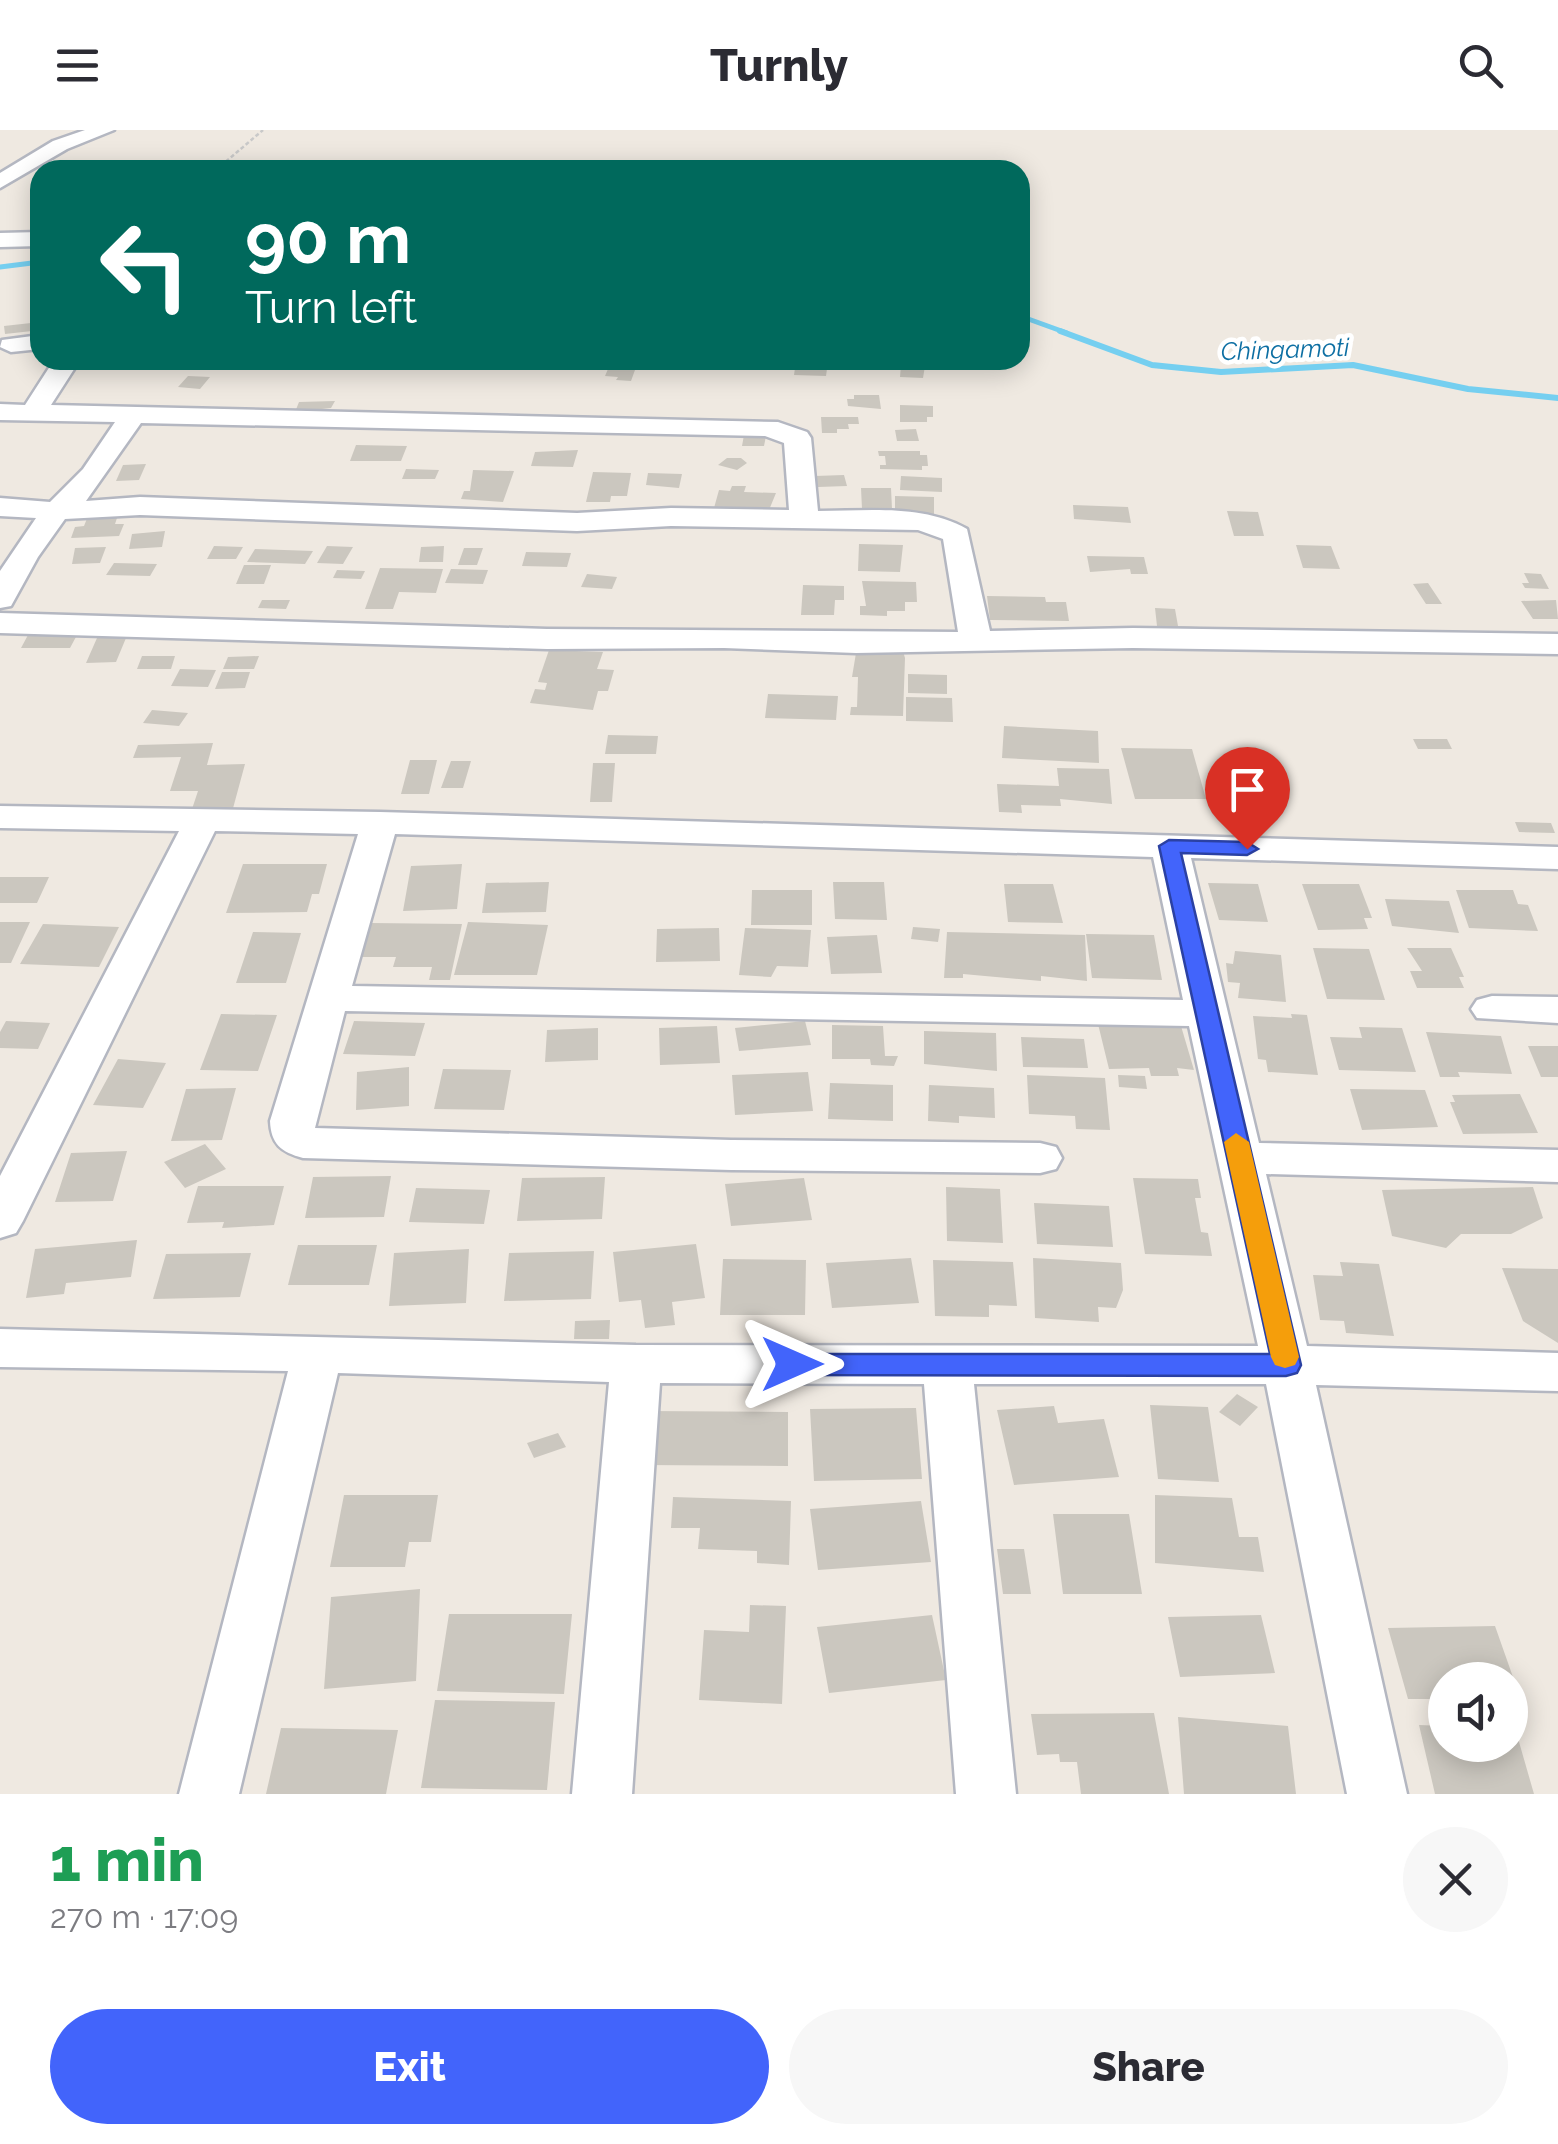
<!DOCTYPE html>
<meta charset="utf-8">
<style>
body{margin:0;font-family:Raleway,sans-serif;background:#f7f7f7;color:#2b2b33;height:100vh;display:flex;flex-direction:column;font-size:38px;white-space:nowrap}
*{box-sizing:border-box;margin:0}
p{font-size:32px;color:#7c7c81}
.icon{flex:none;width:55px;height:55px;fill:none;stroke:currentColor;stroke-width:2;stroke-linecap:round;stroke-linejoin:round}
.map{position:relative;height:1664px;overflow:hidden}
.sheet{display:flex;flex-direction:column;background:#fff;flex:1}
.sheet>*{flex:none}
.banner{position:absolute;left:30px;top:30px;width:1000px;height:210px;border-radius:30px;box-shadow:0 5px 25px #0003;background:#00695c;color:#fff;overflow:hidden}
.controls{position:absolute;left:1428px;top:1532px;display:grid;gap:20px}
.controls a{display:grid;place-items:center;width:100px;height:100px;border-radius:50%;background:#fff;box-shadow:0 5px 25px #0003;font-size:50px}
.pin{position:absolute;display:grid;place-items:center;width:85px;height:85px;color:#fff;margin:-102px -42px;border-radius:50% 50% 50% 0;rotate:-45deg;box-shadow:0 0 10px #0007}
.pin .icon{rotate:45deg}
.me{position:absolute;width:110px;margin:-55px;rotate:90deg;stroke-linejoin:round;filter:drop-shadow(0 0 8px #0008)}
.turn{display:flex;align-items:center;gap:35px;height:210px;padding:0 50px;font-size:45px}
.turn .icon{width:130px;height:130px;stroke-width:2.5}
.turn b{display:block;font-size:70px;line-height:85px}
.round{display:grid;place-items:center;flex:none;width:105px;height:105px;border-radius:52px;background:#f7f7f7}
.headline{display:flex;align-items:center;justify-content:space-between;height:170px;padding:0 50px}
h1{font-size:60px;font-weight:800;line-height:75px;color:#1e9e55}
.cta{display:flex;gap:20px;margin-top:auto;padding:20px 50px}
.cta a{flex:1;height:115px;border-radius:60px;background:#4264fb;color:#fff;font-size:40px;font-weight:800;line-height:115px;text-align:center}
.cta a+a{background:#f7f7f7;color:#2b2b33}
header{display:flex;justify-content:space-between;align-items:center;height:130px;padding:0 50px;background:#fff;font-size:45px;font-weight:800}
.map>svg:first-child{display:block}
</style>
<header><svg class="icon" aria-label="menu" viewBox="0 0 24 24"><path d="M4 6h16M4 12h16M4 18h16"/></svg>Turnly<svg class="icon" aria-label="search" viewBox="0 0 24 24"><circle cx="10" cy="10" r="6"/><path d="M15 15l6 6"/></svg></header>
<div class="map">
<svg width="1558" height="1664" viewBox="0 0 1558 1664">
<rect width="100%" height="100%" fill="#efe9e1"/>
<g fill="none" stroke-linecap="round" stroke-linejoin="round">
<path stroke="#75cff0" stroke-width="5" d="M0 137 40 132
M1020 186 1067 203"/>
<path stroke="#75cff0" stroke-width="6" d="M1060 201 1152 235 1221 242 1353 235 1468 259 1558 268"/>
</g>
<path fill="#cbc7bf" d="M31 193 32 201 5 204 4 196Z
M901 235 925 236 923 248 900 247Z
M795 238 827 239 826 246 794 245Z
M608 239 635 240 631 251 616 250 618 247 605 246Z
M188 246 210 247 200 259 178 257Z
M854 265H879L881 279 848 276 847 269H854Z
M335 271 331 278 295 282 299 272Z
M900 275 933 276V287H927V292H900Z
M821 287H858L859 294H848L849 299H837V303H822Z
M916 299 919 311H897L895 300Z
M744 305 766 306 764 316H742Z
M356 315 407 316 401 331H350Z
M578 320 573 337 531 336 535 322Z
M878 321H920V325H927L928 336H922V340L880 339V335H886L885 326H879Z
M727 328H741L747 333 737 340 718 335Z
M146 334 139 350 116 351 123 335Z
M406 339 439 340 435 349H402Z
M473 340 514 341 503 372 461 369 464 361H470Z
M593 342 631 343 627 366H611L610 372H586Z
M648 343 682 344 679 358 646 355Z
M844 345 847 356 818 357 815 346Z
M901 346 942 348V362L900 360Z
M732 356H746L744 362 776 363 769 380 714 378 719 360 730 361Z
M861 358H891L892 379H862Z
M895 366 934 367V384L895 382Z
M1073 375 1128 377 1131 393 1074 389Z
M1227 381 1258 382 1264 406H1234Z
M118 385 115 394H124L119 406 71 408 75 397 84 396 88 386Z
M165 401 162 417 129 419 132 404Z
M859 414 903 415 900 442 858 441Z
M1296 415 1331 416 1340 439 1303 438Z
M214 416 243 417 236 429H207Z
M327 416 353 417 343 434 317 433Z
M444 416 443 432H419L421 417Z
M106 417 100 433 72 434 75 418Z
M464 418H483L477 435H458Z
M255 419 313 421 305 434 247 432Z
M526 422 571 423 567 437 522 436Z
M1087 426 1144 427 1148 444H1131L1130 439 1090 442Z
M114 433 157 434 150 446 106 445Z
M244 435H271L264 454H236Z
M380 438 443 439 436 463 399 462 393 479H365Z
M451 439 488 440 483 454 445 453Z
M337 440 365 441 361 449 333 448Z
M1524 443 1541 444 1549 459 1525 458 1522 453H1529Z
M587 444 617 447 612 459 581 457Z
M862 451 916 452 917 472H905V481H887V486L860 485V476H866Z
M1428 453 1442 474H1426L1413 454Z
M803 455 844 456V470H835L834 485H801Z
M987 466 1045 467 1046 472H1066L1069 491 990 490Z
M262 470H290L286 479 258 478Z
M1556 470 1558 489H1533L1521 471Z
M1155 478 1175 479 1178 496 1199 497 1200 506 1158 505Z
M28 505H77L70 518H21Z
M97 508H126L116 532 86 533Z
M857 517 902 518 905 528 903 586 850 585 851 577H857L858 547H852Z
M549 520 603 522 597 539 614 540 608 561H598L593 580 530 573 535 559 545 560 547 553 538 552Z
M142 526H175L171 539H137Z
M259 526 254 539H223L228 527Z
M180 539 216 540 208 557 171 556Z
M222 542H250L245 558 215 559Z
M908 544 947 545V564L908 563Z
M768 564 838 566 836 590 765 588Z
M906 567 952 568 953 592 906 591Z
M152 580 188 583 179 596 143 593Z
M1004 596 1098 601 1099 633 1002 628Z
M608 605 658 606 656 624H605Z
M1413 609H1447L1452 619H1418Z
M213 613 207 635 245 634 232 682H191L198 661H170L181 627 133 628 138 615Z
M1121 618 1192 619 1206 669H1135Z
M410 630H437L429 664H401Z
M451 631H471L463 658H441Z
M593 633H615L612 672H590Z
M1057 638 1109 639 1112 674 1060 669 1061 676 1021 675 1022 683 999 682 997 654 1059 656Z
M1515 692 1551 693 1555 703 1519 702Z
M243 734H327L319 764H312L307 782 226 783Z
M462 734 457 779 403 781 411 736Z
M0 747H49L37 773H0Z
M549 752 546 782 482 783 486 753Z
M833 752H884L887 790 835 789Z
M1208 753 1258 754 1268 792 1219 790Z
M1004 754H1053L1063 793 1008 792Z
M1302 754H1359L1372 788H1364L1368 799 1318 800Z
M752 760H812V795H751Z
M1456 760H1513L1518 774 1528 775 1538 801 1469 798Z
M1385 769 1449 771 1459 803 1392 796Z
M0 792H30L11 833H0Z
M468 792 548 795 537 845H454Z
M370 793 462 794 450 850H429L432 837H393L396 827H360Z
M43 794 119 797 99 837 20 834Z
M913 797 940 799 938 812 911 809Z
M719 798 720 831 656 832 657 799Z
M745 798 811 800 808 837 777 836 771 847 739 845Z
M253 802 301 803 286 853H236Z
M947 802 1085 805 1087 851 1041 846V851L963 844V848H944Z
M1086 804 1154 805 1162 850 1092 848Z
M877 805 882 843 831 844 827 807Z
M1313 818 1369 819 1385 870 1327 869Z
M1407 818H1451L1464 847H1459L1464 858H1417L1410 841H1422Z
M1235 821 1281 825 1286 872 1238 868 1240 853 1228 852 1226 833 1233 834Z
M221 884 277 885 258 941 200 940Z
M1291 884 1307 885 1318 945 1268 942 1266 930 1258 929 1253 886 1292 888Z
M6 891 50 893 38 919 0 918V902Z
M354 891 425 893 415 926 343 924Z
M805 891 811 915 739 921 735 898Z
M1098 894 1181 896 1194 940 1177 938 1179 946H1151L1149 938 1109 939Z
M832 895 883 896 885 926H898L894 936 871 935 870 929H832Z
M717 896 720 933 660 935 659 898Z
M1359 897 1402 898 1416 942 1339 940 1330 907 1362 908Z
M598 898V930L545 932 547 900Z
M924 901 996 903 997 941 924 934Z
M1426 902 1501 906 1512 944 1458 942 1460 947H1440Z
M1021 907 1084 909 1088 938 1023 937Z
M1528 916H1558V947H1541Z
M118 929 166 933 143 978 93 975Z
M409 937V976L356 980 357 942Z
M443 939 511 940 504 980 434 979Z
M808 942 813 981 735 985 732 945Z
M1027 945 1105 948 1110 1000 1076 999 1075 986 1029 984Z
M1118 945 1145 946 1147 959 1119 957Z
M830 953 893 955V991L828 989Z
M929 955 994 958 995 988 959 986V993L928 991Z
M236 958 222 1010 171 1011 186 959Z
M1350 959 1425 960 1438 997 1362 1000Z
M1520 964 1538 1003 1463 1004 1450 972H1455L1452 965Z
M205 1014 226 1039 185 1058 164 1032Z
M127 1021 113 1071 55 1072 71 1023Z
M391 1046 384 1087 305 1088 313 1047Z
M605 1047 602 1089 517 1091 522 1048Z
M804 1048 812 1090 731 1096 725 1054Z
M1133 1048 1198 1049 1201 1068H1195L1201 1102 1208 1103 1212 1126 1145 1124Z
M198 1056H284L274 1095 222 1098 224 1092 187 1093Z
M946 1057 1000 1059 1003 1113 947 1111Z
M1533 1057 1543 1088 1511 1104H1461L1446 1118 1392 1106 1382 1060Z
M416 1058 490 1060 484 1094 409 1092Z
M1034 1073 1109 1076 1113 1117 1037 1114Z
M137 1110 131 1147 66 1153 64 1164 26 1168 35 1119Z
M696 1114 705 1168 672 1172 675 1195 645 1198 641 1170 619 1172 613 1122Z
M298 1115H377L369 1155H288Z
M469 1119 466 1173 389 1176 394 1123Z
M594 1121 591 1169 504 1171 509 1123Z
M251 1123 240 1167 153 1169 166 1124Z
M911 1128 919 1173 832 1178 826 1133Z
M1033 1128 1121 1133 1123 1160 1116 1178 1098 1177 1099 1192 1035 1188Z
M723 1129 806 1130 805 1185H720Z
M933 1130 1013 1132 1017 1176 989 1175V1187L935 1186Z
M1340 1132 1379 1134 1394 1206 1346 1203 1344 1191 1320 1190 1313 1145 1343 1146Z
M1502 1138 1558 1139V1213L1523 1191Z
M610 1190 609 1209H574L575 1191Z
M1237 1264 1258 1277 1240 1296 1219 1282Z
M1150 1275 1208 1277 1219 1352 1158 1349Z
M1054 1276 1058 1293 1104 1289 1119 1347 1014 1355 997 1280Z
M916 1278 922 1349 814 1351 810 1279Z
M644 1281 788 1282V1336L640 1335Z
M558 1303 566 1317 534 1328 527 1313Z
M344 1365H438L431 1412H409L405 1437H330Z
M1155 1365 1232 1368 1239 1407H1258L1264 1442 1155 1433Z
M673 1367 791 1371 789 1435 757 1433V1421L698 1419 700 1398H671Z
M921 1371 931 1432 818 1440 810 1379Z
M1053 1384H1129L1142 1464H1063Z
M997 1419H1024L1031 1464H1003Z
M420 1459 416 1551 324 1559 331 1467Z
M750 1475 786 1476 782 1574 699 1570 704 1500 749 1502Z
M449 1484H572L564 1564 437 1561Z
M932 1485 946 1550 829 1563 817 1497Z
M1261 1485 1275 1543 1180 1547 1168 1487Z
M1495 1496 1520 1567H1510V1550H1445V1569H1408L1388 1498Z
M435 1570 555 1572 547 1660 421 1658Z
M1154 1583 1169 1664H1081L1077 1632H1060L1059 1624 1037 1625 1031 1584Z
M1178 1587 1288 1596 1296 1664H1184Z
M1419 1595 1445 1596V1615H1510V1598H1515L1534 1664H1435Z
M281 1598 398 1600 386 1664H266Z"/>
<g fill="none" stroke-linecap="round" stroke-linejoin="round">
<g stroke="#b4b7c1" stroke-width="5">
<path id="minor" d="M85 0H114L67 19 0 58V43L53 11Z
M40 102V116L0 117V103Z
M40 205V219L11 222 0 217 2 210Z
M54 230H80L51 275 778 292 807 302 811 308 818 381C868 381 923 374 967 399L990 501 1133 498 1558 504V524L1133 518 856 523 724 518 547 519 0 503V483L547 499 958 502 943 409 918 400 671 396 577 401 140 385 65 389 38 427 11 476 0 478V441L36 388 0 386V368L50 372 83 339 115 292 0 290V274L25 275ZM141 293 765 306 784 313 789 380 671 378 577 383 140 367 86 371Z
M0 676 380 682 1558 717V739L1191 728 1259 1013 1558 1020V1052L1266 1044 1307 1216 1558 1223V1261L1316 1255 1407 1664H1347L1266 1254H974L1016 1664H956L924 1254 660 1253 632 1664H572L609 1252 338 1243 239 1664H179L288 1241 0 1237V1199L636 1215 1258 1216 1189 896 345 881 315 998 731 1010 1040 1013 1056 1017 1062 1028 1056 1039 1040 1043 731 1040 303 1028C281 1022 271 1014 270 991L358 704 215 701 23 1091 16 1103 0 1108V1046L179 701 0 698ZM395 704 1153 727 1183 870 352 856Z
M1492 866 1558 867V893L1477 888 1471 879 1477 870Z"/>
</g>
<path stroke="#c9c9c9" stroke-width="2.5" stroke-dasharray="4 2.5" stroke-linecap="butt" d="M216 40 263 0"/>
<use href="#minor" fill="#fff" fill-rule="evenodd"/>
</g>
<path fill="#4264fb" stroke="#2b41a3" stroke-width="2.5" d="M1169 710 1247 712 1258 719 1247 725 1181 723 1301 1235 1297 1243 1286 1246 792 1245 781 1242 777 1234 781 1227 792 1224H1270L1159 716Z"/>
<path fill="#f59e0b" d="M1236 1003 1249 1012 1299 1227 1295 1235 1285 1238 1275 1235 1271 1227 1224 1012Z"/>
<g text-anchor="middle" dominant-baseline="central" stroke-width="9" stroke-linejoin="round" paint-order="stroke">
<g font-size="25" font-style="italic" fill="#0d6fa3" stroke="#fff">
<text transform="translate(1285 219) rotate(-2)">Chingamoti</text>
</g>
</g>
</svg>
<div class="controls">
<a><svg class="icon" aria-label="sound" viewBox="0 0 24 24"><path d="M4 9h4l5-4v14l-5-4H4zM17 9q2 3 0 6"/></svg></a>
</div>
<div class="pin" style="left:1247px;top:719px;background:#d93025"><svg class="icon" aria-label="arrive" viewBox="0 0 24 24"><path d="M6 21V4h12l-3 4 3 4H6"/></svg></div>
<svg class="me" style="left:792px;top:1234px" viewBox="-20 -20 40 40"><path d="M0-17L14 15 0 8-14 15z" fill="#4264fb" stroke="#fff" stroke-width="4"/></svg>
<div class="banner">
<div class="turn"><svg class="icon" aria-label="left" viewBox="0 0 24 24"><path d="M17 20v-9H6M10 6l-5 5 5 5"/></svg><div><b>90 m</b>Turn left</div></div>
</div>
</div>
<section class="sheet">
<div class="headline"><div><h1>1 min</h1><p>270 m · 17:09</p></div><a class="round"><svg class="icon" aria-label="close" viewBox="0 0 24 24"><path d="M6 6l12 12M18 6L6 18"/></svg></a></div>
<div class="cta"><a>Exit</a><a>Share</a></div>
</section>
